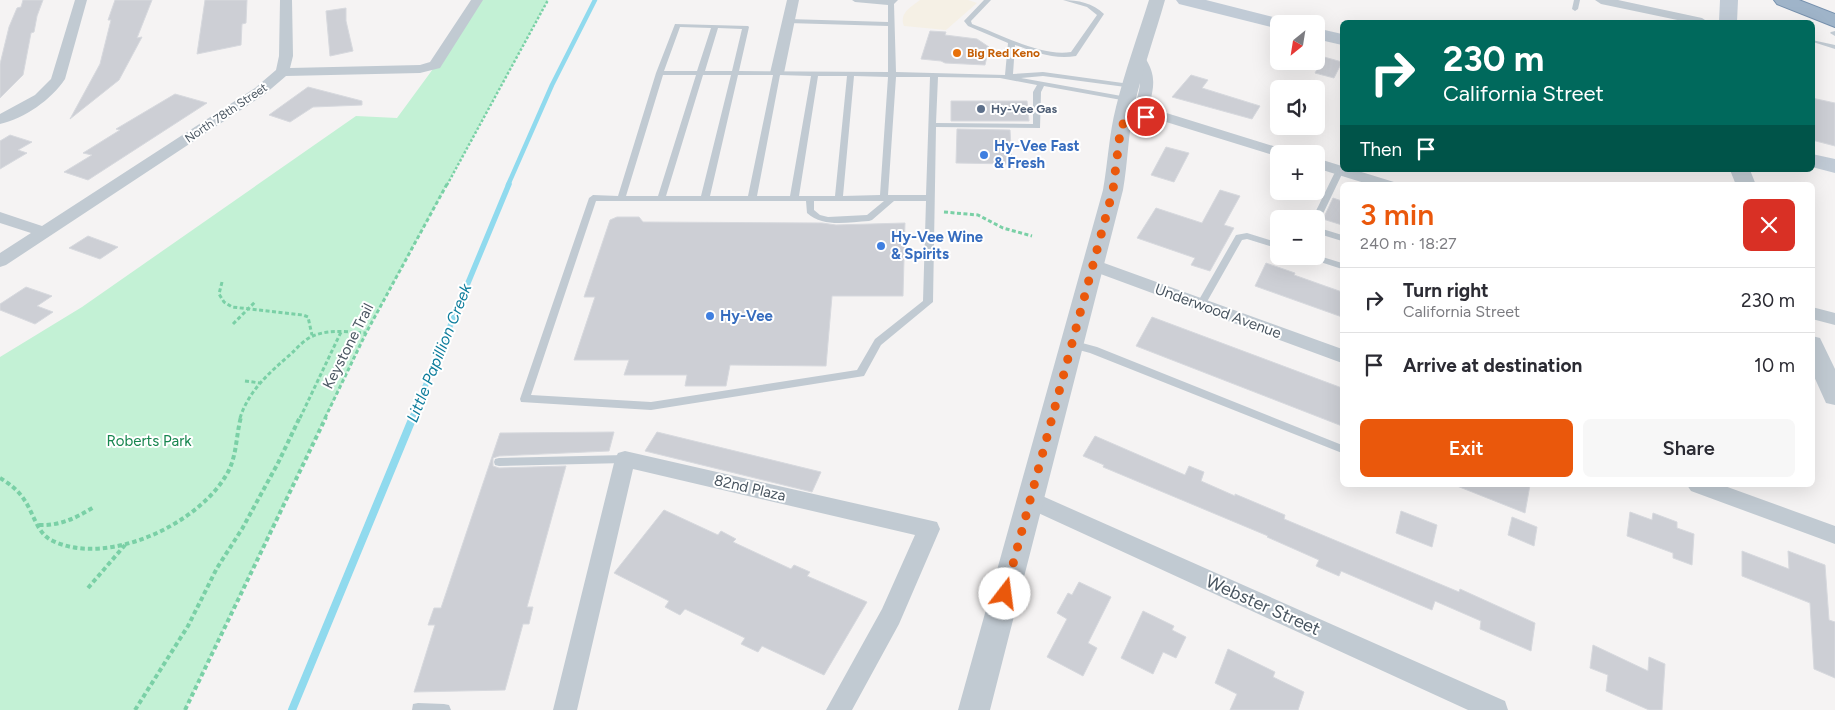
<!DOCTYPE html>
<meta charset="utf-8">
<style>
body{margin:0;font-family:Figtree,sans-serif;background:#f7f7f7;color:#2b2b33;height:100vh;display:flex;flex-direction:column;font-size:19px;white-space:nowrap}
*{box-sizing:border-box;margin:0}
p{font-size:16px;color:#7c7c81}
.icon{flex:none;width:28px;height:28px;fill:none;stroke:currentColor;stroke-width:2;stroke-linecap:round;stroke-linejoin:round}
.map{position:relative;flex:1;overflow:hidden}
.drawer{position:absolute;left:1340px;top:182px;width:475px;height:305px;display:flex;flex-direction:column;background:#fff;border-radius:8px;box-shadow:0 5px 20px #0002}
.drawer>*{flex:none}
.banner{position:absolute;left:1340px;top:20px;width:475px;height:152px;border-radius:8px;box-shadow:0 5px 20px #0002;background:#00695c;color:#fff;overflow:hidden}
.needle{width:32px;rotate:210deg}
.fabs{position:absolute;left:1270px;top:15px;display:grid;gap:10px}
.fabs a{display:grid;place-items:center;width:55px;height:55px;border-radius:8px;background:#fff;box-shadow:0 5px 20px #0002;font-size:25px}
.pin{position:absolute;display:grid;place-items:center;width:42px;height:42px;color:#fff;margin:-21px;border:2px solid #fff;border-radius:50%;box-shadow:0 1px 5px #0007}
.me{position:absolute;width:55px;margin:-28px;rotate:15deg;stroke-linejoin:round;filter:drop-shadow(0 0 4px #0008)}
.turn{display:flex;align-items:center;gap:18px;height:105px;padding:0 20px;font-size:22px}
.turn .icon{width:65px;height:65px;stroke-width:2.5}
.turn b{display:block;font-size:35px;line-height:42px}
.then{display:flex;align-items:center;height:48px;padding:0 20px;background:#0003;gap:10px;font-size:19px}
.round{display:grid;place-items:center;flex:none;width:52px;height:52px;border-radius:8px;background:#f7f7f7}
.summary{display:flex;align-items:center;justify-content:space-between;height:85px;padding:0 20px}
h1{font-size:30px;font-weight:600;line-height:38px;color:#ea580c}
.cta{display:flex;gap:10px;margin-top:auto;padding:10px 20px}
.cta a{flex:1;height:58px;border-radius:8px;background:#ea580c;color:#fff;font-size:20px;font-weight:600;line-height:58px;text-align:center}
.cta a+a{background:#f7f7f7;color:#2b2b33}
ul{padding:0;list-style:none}
li{display:flex;align-items:center;gap:15px;height:65px;padding:0 20px;border-top:1px solid #e1e1e2}
li div{flex:1}
li b{display:block;font-size:19px}
li em{font-style:normal}
.map>svg:first-child{display:block}
</style>
<div class="map">
<svg width="1835" height="710" viewBox="0 0 1835 710">
<rect width="100%" height="100%" fill="#f5f3f3"/>
<path fill="#c3f1d5" d="M477 0H548L366 333 185 710H0V357L82 307 356 116 397 118 441 58Z"/>
<path fill="#f5f0e5" d="M920 0H968L977 3 946 30 904 26C899 13 911 7 920 0Z"/>
<g fill="none" stroke-linecap="round" stroke-linejoin="round">
<path stroke="#90daee" stroke-width="4.5" d="M508 185 552 85 595 0"/>
<path stroke="#90daee" stroke-width="5.5" d="M412 418 509 184"/>
<path stroke="#90daee" stroke-width="8" d="M292 710 413 417"/>
</g>
<path fill="#cdcfd5" stroke="#d7d9de" d="M23 0H43L37 16 34 32 31 33 23 75 0 98V64L9 27 17 8 21 7Z
M115 0H152L137 38 142 37 119 80 70 119 100 64 111 20H108Z
M205 0H247L246 23 242 24 241 45 197 54Z
M346 8V21L353 51 330 56 326 11Z
M930 31 946 32 945 35 977 39 989 47 985 65 945 63 941 61 921 59Z
M1324 57 1342 62 1334 78 1315 73Z
M1191 75 1208 80 1202 88 1260 106 1252 119 1172 97Z
M308 87 362 101V105L313 107 290 122 269 115Z
M175 94 207 103 88 180 64 172 92 155 83 153 120 130 116 129Z
M1812 98 1835 103V146L1812 140Z
M951 101H1027L1029 121H951Z
M957 129 1010 130 1012 164 956 163Z
M10 135 32 142 18 150 27 153 0 169V141Z
M1166 147 1189 153 1174 182 1151 175Z
M1220 190 1240 196 1224 225 1234 228 1210 271 1191 265 1195 258 1137 238 1156 208 1202 223Z
M1333 198 1342 201V225L1323 219Z
M617 217H639L643 222 822 223 836 225 905 223 903 296H832L826 366 730 365 726 386H685L687 375H624L629 360H574L595 297H584L610 220Z
M88 236 118 247 100 259 69 248Z
M1266 263 1295 273 1294 275 1342 292V317L1255 286Z
M26 287 52 296 37 306 53 312 35 324 0 310V304Z
M1152 317 1342 388V426L1136 346Z
M614 432 609 451 499 456 493 458V466L499 468 566 466 527 607H533L529 624H523L505 690 414 692 435 625H428L434 608H441L500 433Z
M657 432 821 472 812 492 645 451Z
M1095 436 1185 475 1189 466 1204 472 1201 481 1235 496V494L1285 515 1284 519 1459 592 1460 589 1535 623 1531 651 1480 629 1481 621 1435 601 1432 610 1341 571 1339 576 1316 566 1319 560 1267 537 1268 536 1103 467 1104 465 1083 456Z
M1457 485H1530L1525 513 1457 486Z
M664 510 718 535 721 531 736 539 733 542 791 569 794 565 810 572 807 576 867 602 824 675 762 646 758 652 741 644 745 638 685 609 680 615 665 607 669 601 614 573Z
M1401 511 1437 525 1432 547 1396 533Z
M1630 512 1652 520 1653 513 1677 522V528L1694 534 1692 565 1673 558V553L1627 536Z
M1512 517 1537 527 1534 546 1508 535Z
M1742 551 1789 569 1788 551 1825 565 1829 620 1835 622V678L1814 669 1810 603 1742 576Z
M1079 582 1111 597 1088 643 1097 648 1083 676 1047 657 1067 619 1057 613 1068 593 1072 595Z
M1143 611 1174 626 1172 630 1186 637 1176 658 1163 652 1153 674 1121 658Z
M1593 645 1648 671 1649 657 1665 664 1662 710H1649L1606 691 1608 675 1590 668Z
M1228 649 1275 672 1273 677 1304 692 1298 710H1230L1237 694 1215 683Z"/>
<g fill="none" stroke-linecap="round" stroke-linejoin="round">
<g stroke="#7690ad" stroke-width="2">
<path id="trunk" d="M1774 0H1799L1835 14V27L1777 4Z"/>
</g>
<path stroke="#7ad0a6" stroke-width="2.5" stroke-dasharray="2.5 2" stroke-linecap="butt" d="M447 185 548 0"/>
<path stroke="#7ad0a6" stroke-width="3" stroke-dasharray="4 2.5" stroke-linecap="butt" d="M944 212 978 215 1003 228 1032 236
M222 282 219 294 224 302 232 307 303 315 308 317 312 335
M233 324 256 301
M245 381 260 383
M240 418C249 390 270 372 292 353 298 347 305 339 313 336 329 329 349 332 366 333
M300 418 341 332
M325 418 366 333 447 184"/>
<path stroke="#7ad0a6" stroke-width="4" stroke-dasharray="4.5 3" stroke-linecap="butt" d="M0 478C10 484 19 491 25 501 34 514 37 534 53 541 108 567 200 524 228 472 237 455 236 435 241 417
M39 525C60 526 76 518 94 507
M88 588 125 545
M135 710 188 626 217 568 242 529 278 463 300 417
M185 710 326 417"/>
<path fill="#c1cad2" fill-rule="evenodd" d="M852 0H898L894 4 896 72 1005 75 1008 43 968 26 964 21 984 0H991L971 21 972 24C1000 34 1041 57 1071 52L1097 15 1087 7 1063 0C1078 0 1093 3 1104 14L1076 56C1055 60 1034 52 1015 45L1013 74 1043 72 1130 84H1133V88L1043 76 1021 78 1127 97 1131 99 1127 101 1044 86 1041 92 1040 128 936 127 933 302 881 345 864 376 651 410 521 402 520 399 589 198 593 195 618 196 656 73 675 24 748 26 749 27 739 71 888 72V26L788 23 785 21 788 19 888 22V5L855 2ZM680 27 711 28 697 71H664ZM718 28 742 29 732 71H705ZM663 75H696L658 196H626ZM703 75H731L701 196H666ZM738 75H773L748 196H710ZM780 75 811 76 790 196H757ZM818 76H847L835 196H799ZM854 76 888 77 880 195 843 196ZM896 77H930L926 195H888ZM938 77 1000 78 1037 85 1033 92V124L936 123ZM596 201H806L807 213C824 228 848 222 869 221L872 220 894 201H926L923 301 875 339 857 370 651 402 531 395ZM814 201H884L867 215 828 217 820 215 814 210Z
M1574 0H1580L1578 9 1575 11 1572 9Z
M1835 31V36L1830 33 1831 32Z
M1812 40 1835 45V49L1813 42Z
M1340 167 1344 170 1320 220 1316 223V219H1312L1336 170Z
M1316 227 1342 235V241L1316 233Z
M1247 233 1279 243V249L1247 239 1242 240 1204 307H1198L1196 305 1236 235Z
M1316 255 1342 263V269L1308 258 1307 256H1316Z
M1071 340 1097 347 1342 445V453L1090 353 1068 347 1066 344Z
M625 455 629 456 630 459 629 462 625 463 499 466 495 465 494 462 495 459 499 458Z
M418 703 444 704 449 705 451 710H412L413 704Z"/>
<path fill="#c1cad2" fill-rule="evenodd" d="M75 0H87L65 79C51 100 25 118 0 124V114L35 95 51 79Z
M280 0H292L293 56 290 68 420 65 430 62 471 0H483L440 68 420 73 286 76 265 94 6 265 0 267V253L31 233 0 223V212L42 226 255 88 276 70 279 56Z
M787 0H799L784 73 777 77 770 73Z
M1595 0H1618L1702 18 1708 22H1687L1601 4Z
M1139 55 1144 56C1155 73 1155 83 1150 102L1153 106 1160 111 1289 151 1291 154H1279V157L1150 117 1142 112 1136 102C1141 85 1143 74 1132 59Z
M1316 158 1342 166V170H1355L1394 182 1396 185H1371L1316 168Z
M1093 259 1342 349V363L1087 269 1084 265 1087 261Z
M1812 307 1835 313V325L1812 319Z
M625 451 937 522 940 529 899 624 852 710H826L882 609 915 535 633 469 577 710H553L615 459 618 453Z
M1687 485H1722L1835 526V544L1691 491Z
M1031 491 1505 701 1508 710H1468L1023 506 1020 500 1023 494Z"/>
<path fill="#c1cad2" fill-rule="evenodd" d="M1149 0H1165C1155 35 1142 71 1134 107 1128 134 1128 162 1123 190L990 710H958L1103 190C1108 162 1109 134 1116 107 1125 71 1138 35 1149 0Z
M1730 170H1750L1756 185H1736Z
M1812 336 1820 338 1835 369V405L1826 403 1812 372Z"/>
<path fill="#c1cbd6" fill-rule="evenodd" d="M1176 0H1206L1285 20 1288 24H1279V29L1179 4Z
M1720 0H1738L1737 22H1719Z
M1316 28 1342 34V45L1316 39Z
M1812 154 1835 159V173L1812 167Z"/>
<use href="#trunk" fill="#9fb4c9" fill-rule="evenodd"/>
</g>
<g fill="none" stroke-linecap="round" stroke-linejoin="round">
<path stroke="#ea580c" stroke-width="9" stroke-dasharray="0 16.2" d="M1005 594 1113 190 1121 125 1136 118 1146 117"/>
</g>
<circle fill="#e8710a" stroke="#fff" stroke-width="2" cx="957" cy="53" r="5"/>
<circle fill="#5c6f8a" stroke="#fff" stroke-width="2" cx="981" cy="109" r="5"/>
<g fill="#3f7fe0" stroke="#fff" stroke-width="2">
<circle cx="984" cy="155" r="5"/>
<circle cx="881" cy="246" r="5"/>
<circle cx="710" cy="316" r="5"/>
</g>
<g text-anchor="middle" dominant-baseline="central" stroke-width="4" stroke-linejoin="round" paint-order="stroke">
<g font-size="12" font-weight="bold" fill="#c56008" stroke="#fff" text-anchor="start">
<text x="967" y="53">Big Red Keno</text>
</g>
<g font-size="12" font-weight="bold" fill="#4e5e75" stroke="#fff" text-anchor="start">
<text x="991" y="109">Hy-Vee Gas</text>
</g>
<g font-size="12" fill="#4a5661" stroke="#fff">
<text transform="translate(226 113) rotate(-34)">North 78th Street</text>
</g>
<g font-size="15" font-weight="bold" fill="#366cbe" stroke="#fff" text-anchor="start">
<text x="994" y="146">Hy-Vee Fast<tspan x="994" dy="17">&amp; Fresh</tspan></text>
<text x="891" y="237">Hy-Vee Wine<tspan x="891" dy="17">&amp; Spirits</tspan></text>
<text x="720" y="316">Hy-Vee</text>
</g>
<g font-size="15" fill="#4a5661" stroke="#fff">
<text transform="translate(1218 311) rotate(20)">Underwood Avenue</text>
<text transform="translate(348 346) rotate(-63)">Keystone Trail</text>
<text transform="translate(750 488) rotate(13)">82nd Plaza</text>
</g>
<g font-size="15" fill="#17864f" stroke="#fff">
<text x="149" y="441">Roberts Park</text>
</g>
<g font-size="16" font-style="italic" fill="#0c7c9b" stroke="#fff">
<text transform="translate(439 353) rotate(-68)">Little Papillion Creek</text>
</g>
<g font-size="18" fill="#4a5661" stroke="#fff">
<text transform="translate(1263 605) rotate(24)">Webster Street</text>
</g>
</g>
</svg>
<div class="fabs">
<a><svg class="needle" viewBox="-14 -14 28 28"><path d="M0-13l5 13h-10z" fill="#e53935"/><path d="M0 13l5-13h-10z" fill="#7c7c81"/></svg></a>
<a><svg class="icon" aria-label="sound" viewBox="0 0 24 24"><path d="M4 9h4l5-4v14l-5-4H4zM17 9q2 3 0 6"/></svg></a>
<a>+</a>
<a>−</a>
</div>
<div class="pin" style="left:1146px;top:117px;background:#d93025"><svg class="icon" aria-label="arrive" viewBox="0 0 24 24"><path d="M6 21V4h12l-3 4 3 4H6"/></svg></div>
<svg class="me" style="left:1005px;top:594px" viewBox="-20 -20 40 40"><circle r="19" fill="#fff"/><path d="M0-13L10 11 0 6-10 11z" fill="#ea580c"/></svg>
<div class="banner">
<div class="turn"><svg class="icon" aria-label="right" viewBox="0 0 24 24"><path d="M7 20v-9h11M14 6l5 5-5 5"/></svg><div><b>230 m</b>California Street</div></div>
<div class="then">Then<svg class="icon" aria-label="arrive" viewBox="0 0 24 24"><path d="M6 21V4h12l-3 4 3 4H6"/></svg></div>
</div>
<section class="drawer">
<div class="summary"><div><h1>3 min</h1><p>240 m · 18:27</p></div><a class="round" style="background:#d93025;color:#fff"><svg class="icon" aria-label="close" viewBox="0 0 24 24"><path d="M6 6l12 12M18 6L6 18"/></svg></a></div>
<ul>
<li><svg class="icon" aria-label="right" viewBox="0 0 24 24"><path d="M7 20v-9h11M14 6l5 5-5 5"/></svg><div><b>Turn right</b><p>California Street</p></div><em>230 m</em></li>
<li><svg class="icon" aria-label="arrive" viewBox="0 0 24 24"><path d="M6 21V4h12l-3 4 3 4H6"/></svg><div><b>Arrive at destination</b></div><em>10 m</em></li>
</ul>
<div class="cta"><a>Exit</a><a>Share</a></div>
</section>
</div>
